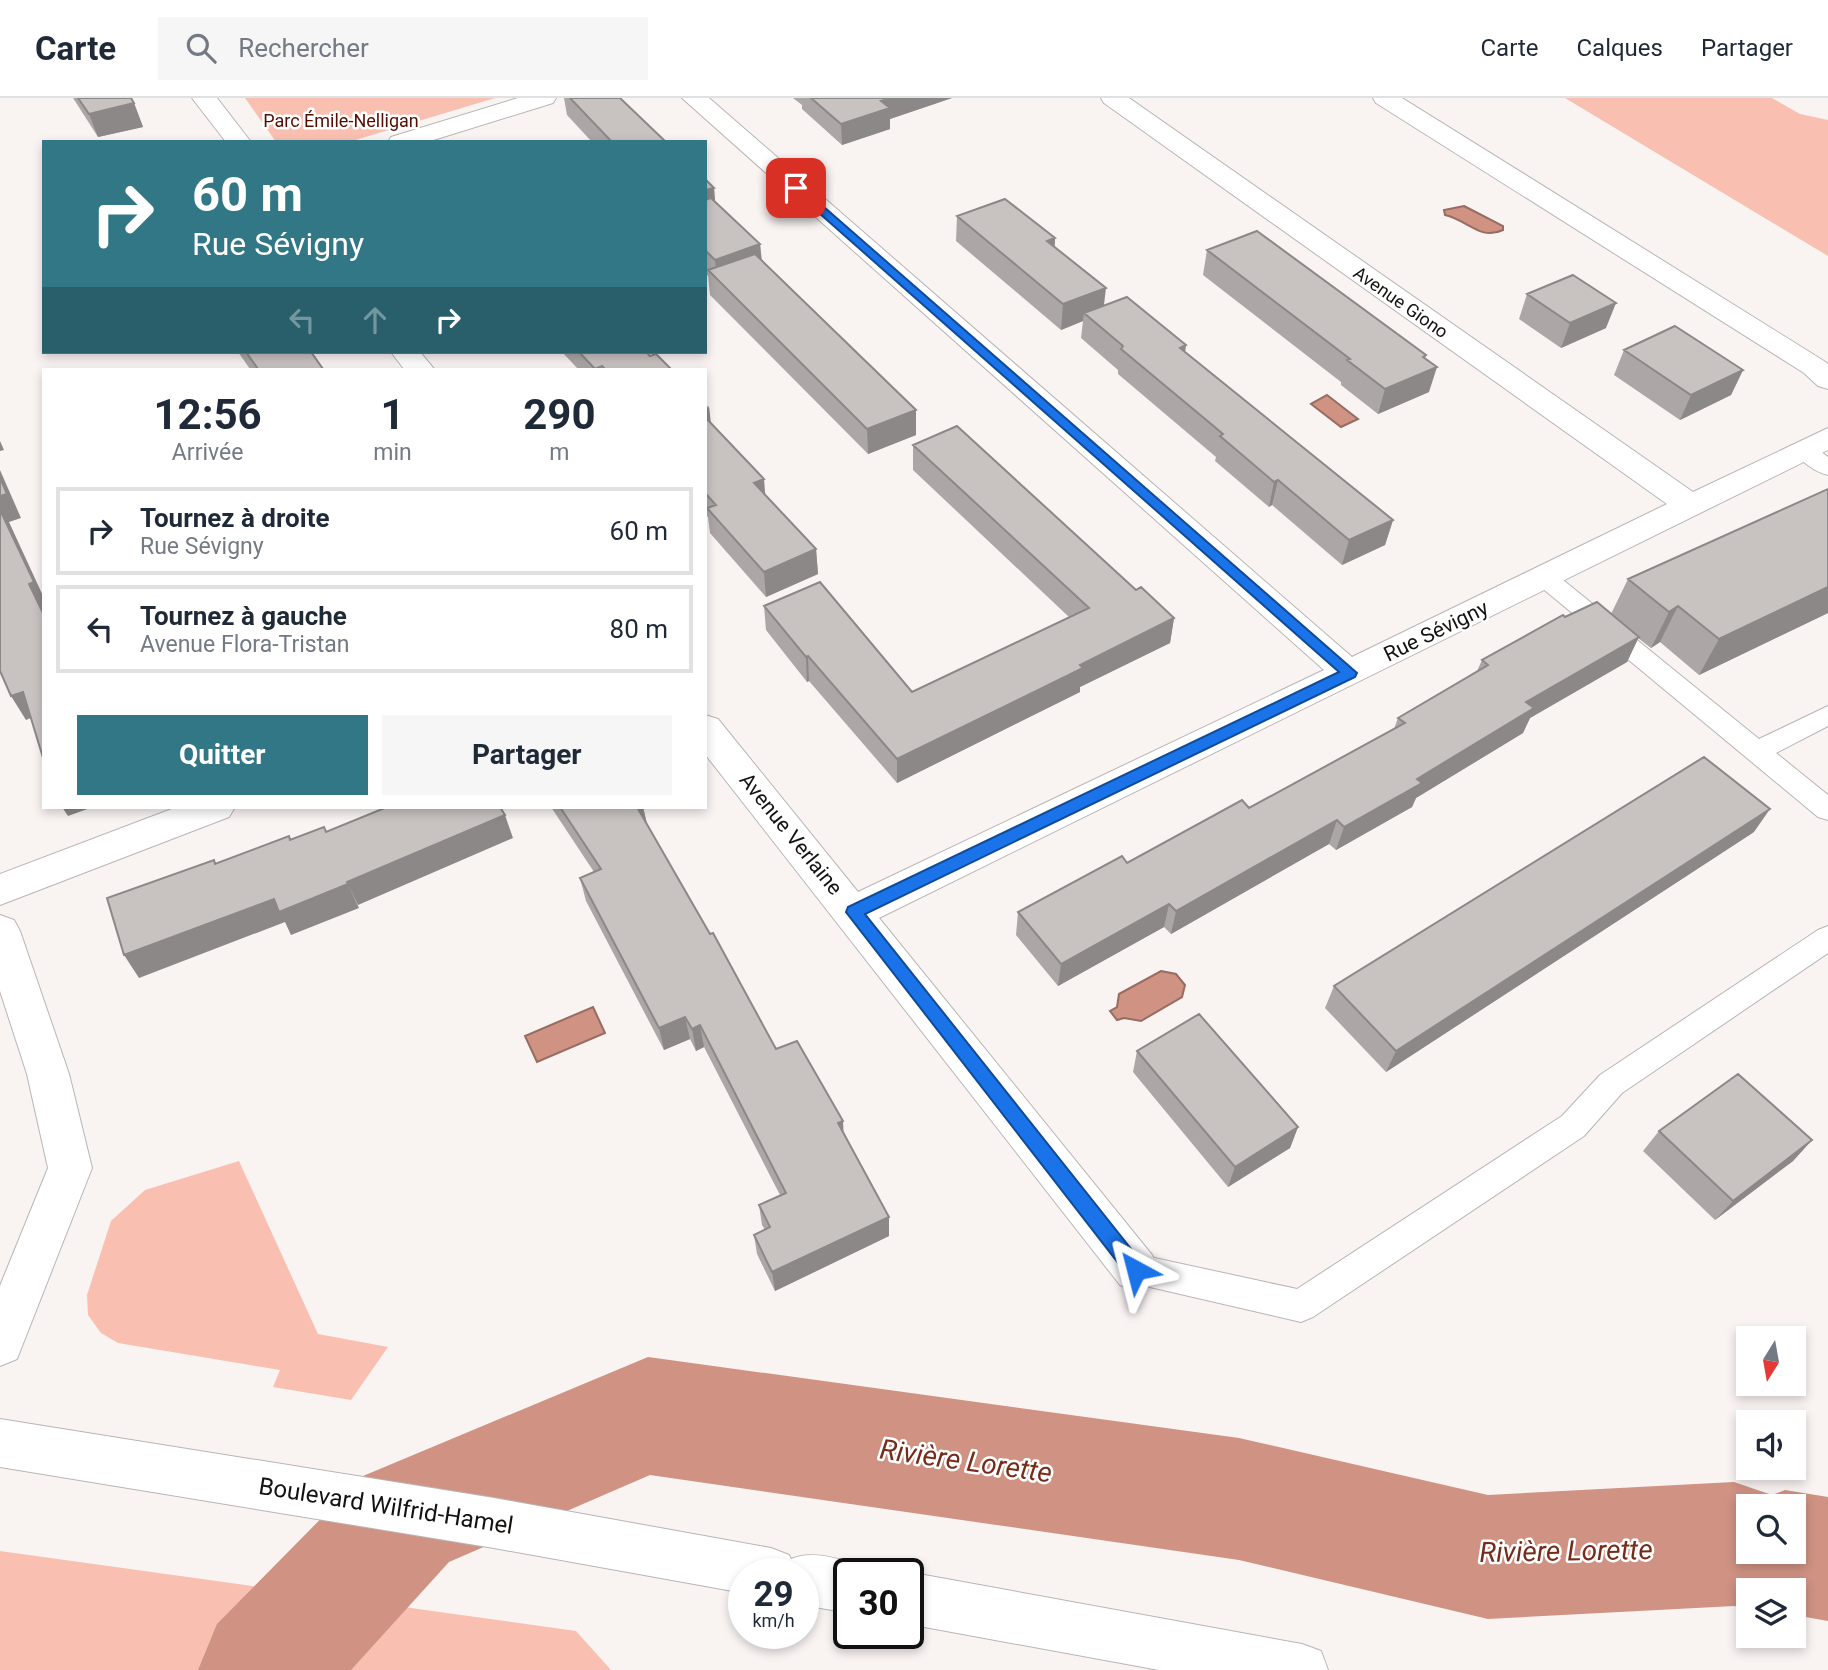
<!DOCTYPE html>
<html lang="fr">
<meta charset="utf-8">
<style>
body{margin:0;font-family:Roboto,sans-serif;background:#f6f6f7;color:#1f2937;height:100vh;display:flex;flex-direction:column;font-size:26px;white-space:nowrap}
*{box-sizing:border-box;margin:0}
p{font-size:23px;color:#747a83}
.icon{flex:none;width:38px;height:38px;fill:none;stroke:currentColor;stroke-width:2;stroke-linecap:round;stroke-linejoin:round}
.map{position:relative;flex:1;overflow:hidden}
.details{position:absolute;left:42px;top:270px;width:665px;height:441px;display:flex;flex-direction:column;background:#fff;border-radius:0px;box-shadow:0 4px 10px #0003}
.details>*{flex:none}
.guide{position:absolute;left:42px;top:42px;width:665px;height:214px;border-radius:0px;box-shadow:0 4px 10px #0003;background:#327786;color:#fff;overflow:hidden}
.needle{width:46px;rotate:191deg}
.buttons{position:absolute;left:1736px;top:1228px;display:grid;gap:14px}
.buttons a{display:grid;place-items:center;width:70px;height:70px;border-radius:0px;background:#fff;box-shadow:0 4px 10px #0003;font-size:35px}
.speed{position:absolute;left:728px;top:1460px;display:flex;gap:14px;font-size:35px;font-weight:700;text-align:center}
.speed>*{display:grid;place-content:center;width:91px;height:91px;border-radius:50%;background:#fff;box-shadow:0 4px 10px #0003;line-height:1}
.speed small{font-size:18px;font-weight:400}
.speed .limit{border:4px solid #111;border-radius:10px;background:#fff;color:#111}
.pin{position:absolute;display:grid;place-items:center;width:60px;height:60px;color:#fff;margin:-30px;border-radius:14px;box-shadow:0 4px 10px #0006}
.me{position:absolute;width:77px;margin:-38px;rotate:322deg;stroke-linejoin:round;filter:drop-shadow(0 0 5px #0008)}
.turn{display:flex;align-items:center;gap:24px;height:147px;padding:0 35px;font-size:32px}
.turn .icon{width:91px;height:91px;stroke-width:2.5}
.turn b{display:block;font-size:49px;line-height:60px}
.lanes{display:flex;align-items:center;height:66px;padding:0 35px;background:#0003;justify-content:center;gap:35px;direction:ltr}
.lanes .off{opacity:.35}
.eta{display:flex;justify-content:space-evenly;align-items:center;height:119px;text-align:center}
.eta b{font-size:42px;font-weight:700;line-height:49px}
.cta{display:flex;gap:14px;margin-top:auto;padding:14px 35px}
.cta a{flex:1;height:80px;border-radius:0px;background:#327786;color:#fff;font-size:28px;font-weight:700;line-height:80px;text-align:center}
.cta a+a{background:#f6f6f7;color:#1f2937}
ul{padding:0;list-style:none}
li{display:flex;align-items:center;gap:21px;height:88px;margin:0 14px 10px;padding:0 21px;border:4px solid #e0e1e3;border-radius:0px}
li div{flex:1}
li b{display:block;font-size:26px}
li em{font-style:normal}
header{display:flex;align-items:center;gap:42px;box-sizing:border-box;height:98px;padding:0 35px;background:#fff;border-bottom:2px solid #e0e1e3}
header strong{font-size:33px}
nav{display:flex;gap:38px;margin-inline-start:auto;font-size:24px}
.search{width:490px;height:63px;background:#f6f6f7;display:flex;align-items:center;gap:18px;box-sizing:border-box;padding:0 24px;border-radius:0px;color:#747a83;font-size:26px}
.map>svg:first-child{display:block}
</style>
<header>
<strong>Carte</strong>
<div class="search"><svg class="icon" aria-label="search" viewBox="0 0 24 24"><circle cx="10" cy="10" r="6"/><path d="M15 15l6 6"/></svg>Rechercher</div>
<nav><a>Carte</a><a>Calques</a><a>Partager</a></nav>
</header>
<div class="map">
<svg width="1828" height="1572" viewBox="0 0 1828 1572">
<rect width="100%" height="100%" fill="#f9f3f2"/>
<path fill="#f9c0b2" d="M245 0H495L349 44H276Z
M1565 0H1772L1800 16 1828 22V158Z
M239 1063 318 1236 388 1249 351 1302 273 1289 280 1272 118 1245 101 1235 88 1217 87 1197 111 1123 145 1092Z
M0 1453 576 1533 611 1572H0Z"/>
<path fill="#cf9283" stroke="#976c61" stroke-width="2" d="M1464 108 1503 128V132C1480 143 1468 122 1445 117L1444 112Z
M1327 297 1358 321 1341 329 1311 306Z
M1161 873 1176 876 1185 887 1182 899 1141 923 1124 920 1117 922 1110 913 1117 909 1119 896Z
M593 909 605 935 537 964 525 938Z"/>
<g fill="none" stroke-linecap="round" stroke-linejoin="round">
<path fill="#cf9283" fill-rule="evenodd" d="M648 1259 1239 1340 1488 1397 1734 1384 1772 1397 1785 1392 1828 1399V1523L1794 1517V1493H1748V1511L1734 1508 1488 1521 1239 1462 650 1377 449 1464 351 1572H198L217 1526 363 1378ZM1748 1409H1794V1454H1748Z"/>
<g stroke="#bab5b4" stroke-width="2">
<path id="lane" d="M1804 345 1812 347 1828 359V377C1815 374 1800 363 1793 352L1796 347Z
M1544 471 1552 473 1759 641 1828 608V628L1776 655 1828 697V722L1818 719 1536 485 1532 479 1536 473Z
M1828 828V855L1622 995 1584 1038 1313 1219 1301 1224 1124 1183 1119 1172 1124 1161 1136 1156 1297 1191 1562 1018 1600 977 1818 832Z"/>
</g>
<g stroke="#bab5b4" stroke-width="2">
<path id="street" d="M192 0H217L251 44H226Z
M518 0H556L553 5 427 44H388L391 39Z
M682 0H709L1352 559 1667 406 1104 5 1101 0H1129L1693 394 1828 330V352L879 820 1152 1157 1159 1172 1152 1187 1136 1193 1120 1187 705 656V617L718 621 858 794 1324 572Z
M1373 0H1402L1824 263 1828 266V291L1818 288 1804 275 1376 5Z
M391 254H420L434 271H404Z
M177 709H235L229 719 0 807V776Z
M0 817 14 822 20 833 69 976 92 1070 17 1261 0 1268V1188L48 1070 27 976 0 893Z"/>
</g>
<g stroke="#bab5b4" stroke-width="2">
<path id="primary" d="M0 1321 494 1400 771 1450 789 1457 791 1461C813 1451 845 1462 867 1471L869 1475H849V1515L803 1507V1475H744V1495L494 1450 0 1369Z
M908 1474 1302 1546 1321 1553 1328 1572H1159L908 1526V1475H906Z"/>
</g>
<use href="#lane" fill="#fff" fill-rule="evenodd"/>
<use href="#street" fill="#fff" fill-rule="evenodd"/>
<use href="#primary" fill="#fff" fill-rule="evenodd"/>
</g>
<path fill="#aca7a6" d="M73 0H131L134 5 143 29 98 39Z
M564 0H620L666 44H592L567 17Z
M793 0H952L890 21V31L842 47 802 11V7Z
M705 81 714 90 715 104 760 146 762 162 916 312V337L868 356 710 197 708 178 705 175Z
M957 118 1055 140V149L1104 208 1185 254 1393 422 1385 447 1342 467 1272 407 1269 409 1215 363 1216 359 1118 276V272L1081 240 1083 223 1061 232 956 143Z
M1207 152 1425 261 1429 294 1378 316 1341 287V284L1203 177Z
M1527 196 1606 230 1561 250 1519 221Z
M1624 252 1743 272 1731 297 1680 322 1614 277Z
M238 254H311L323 271H250Z
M562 254H646L650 258 671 271H578Z
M705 306 709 309 710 325 765 397 816 451 818 476 766 499 710 435 708 419 705 416Z
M913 347 1136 492 1174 520 1170 545 1080 589V594L897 685 809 583 807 584 766 532 764 508 912 594 1069 519 913 372Z
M1828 391V515L1699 577 1660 544 1651 550 1638 540 1627 564 1530 620 1523 635 1416 700 1412 709 1336 752 1329 746 1171 836 1164 829 1058 888 1016 837 1018 814 1249 710 1394 631 1398 620 1477 573 1482 562 1565 519 1611 516 1628 481Z
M551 709H643L647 726 776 951 844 1035 889 1119V1138L775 1193 757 1156 754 1137 765 1132 762 1127 759 1107 780 1097 704 949 696 953 690 941 664 952 586 803 580 780 594 774Z
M1754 734 1386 974 1325 910 1334 888Z
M1137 953 1298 1029 1290 1050 1228 1089 1133 974Z
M1659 1033 1812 1042 1793 1063 1715 1122 1643 1053Z"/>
<path fill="#8c8887" d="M891 0H952L890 21V31L842 47 841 26 881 3Z
M134 5 143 29 98 39 89 16Z
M714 90 716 114 705 118V92Z
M1055 140 1053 165 1047 143Z
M760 146 762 171 717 182 715 162Z
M1106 190 1103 215H1084L1083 223 1061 232 1063 206Z
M1616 205 1606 230 1561 250 1570 225Z
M1186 247 1183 272 1180 250Z
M1426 257 1421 275 1437 269 1429 294 1378 316 1385 291 1423 259Z
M1743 272 1731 297 1680 322 1691 297Z
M709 309 712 334 705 337V311Z
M916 312V337L868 356 867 331Z
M0 343 4 352 0 353Z
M0 372 21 420 9 424 44 500V517L29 486 0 412Z
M764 381 766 406 754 385Z
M1278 382 1272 407 1269 409 1274 384Z
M1393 422 1385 447 1342 467 1349 442Z
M816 451 818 476 766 499 764 474Z
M1828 489V515L1699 577 1719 541Z
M1678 508 1660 544 1651 550 1669 514Z
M1174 520 1170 545 1080 589V594L897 685V661L1080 567Z
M1639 539 1627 564 1530 620 1523 635 1416 700 1412 709 1336 752 1344 729 1417 681 1526 604Z
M808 558 809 583 807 584 806 559Z
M23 594 38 617 26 622 11 598Z
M62 709H93L68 718Z
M636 709H643L647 726Z
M1770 711 1754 734 1386 974 1396 953Z
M505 717 513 740 358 807 347 784Z
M1337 722 1329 746 1171 836 1176 813Z
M348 786 359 810 291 837 285 824 139 880 124 857 274 801Z
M1169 806 1164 829 1058 888 1061 866Z
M685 919 690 941 664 952 659 930Z
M700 927 704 949 696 953 692 931Z
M843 1023 844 1044 838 1025Z
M1298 1029 1290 1050 1228 1089 1235 1069Z
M1812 1042 1793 1063 1715 1122 1733 1103Z
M889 1119V1138L775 1193 772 1174Z"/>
<path fill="#c8c2c1" stroke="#8c8887" stroke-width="2" d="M78 0H131L134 5 89 16Z
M570 0H620L666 44H612Z
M811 0H891L881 3 890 10 841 26Z
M705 81 714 90 705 92Z
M711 100 760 146 715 162 705 152V102Z
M1005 101 1055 140 1047 143 1106 190 1063 206 957 118Z
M1257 133 1426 257 1423 259 1437 269 1385 291 1347 262 1350 261 1207 152Z
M755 156 916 312 867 331 708 172Z
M1573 177 1616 205 1570 225 1527 196Z
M1127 199 1186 247 1180 250 1393 422 1349 442 1278 382 1274 384 1220 338 1223 336 1121 251 1123 248 1084 215Z
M1675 228 1743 272 1691 297 1624 252Z
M246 254H311L323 271H258Z
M579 254H646L650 258 656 256 671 271H605L602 268 595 271Z
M705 319 764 381 754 385 816 451 764 474 707 410 716 407 705 395Z
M957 328 1136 492 1141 489 1174 520 1080 567 1083 570 897 661 808 558 806 559 764 508 820 484 912 594 1089 510 913 347Z
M0 380 7 396 0 398Z
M1828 391V489L1719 541 1678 508 1669 514 1628 481Z
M0 412 34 484 29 486 44 517V663L23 594 11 598 0 573Z
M1597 504 1639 539 1526 604 1534 610 1417 681 1422 685 1344 729 1337 722 1176 813 1169 806 1061 866 1018 814 1122 758 1127 765 1242 702 1249 710 1405 625 1398 620 1488 567 1482 562 1563 517 1565 519Z
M1704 659 1770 711 1396 953 1334 888Z
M387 709H500L505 717 347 784 348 786 279 814 274 801 124 857 107 800 214 762 215 766 289 738 290 742 324 729 326 734Z
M560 709H637L710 836 713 835 776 951 797 943 843 1023 838 1025 889 1119 772 1174 754 1137 770 1129 759 1107 786 1095 700 927 692 931 685 919 659 930 580 780 601 771Z
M1199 916 1298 1029 1235 1069 1137 953Z
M1738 976 1812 1042 1733 1103 1659 1033Z"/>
<path fill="#1a73e8" stroke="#114b97" stroke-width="2" d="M793 88H800L1357 575 1355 579 865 816 1143 1166 1145 1172 1143 1179 1136 1181 1129 1179 846 814 848 809 1339 574 793 92Z"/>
<g text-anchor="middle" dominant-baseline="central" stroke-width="5" stroke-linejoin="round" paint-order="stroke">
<g font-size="18" fill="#560c00" stroke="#fff">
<text x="341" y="22">Parc Émile-Nelligan</text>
</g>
<g font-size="18" fill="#141211" stroke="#fff">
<text transform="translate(1401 204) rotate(35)">Avenue Giono</text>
</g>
<g font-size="21" fill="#141211" stroke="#fff">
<text transform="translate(1436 533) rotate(-26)">Rue Sévigny</text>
<text transform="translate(791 736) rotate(51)">Avenue Verlaine</text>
</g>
<g font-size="24" fill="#141211" stroke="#fff">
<text transform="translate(386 1408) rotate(9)">Boulevard Wilfrid-Hamel</text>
</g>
<g font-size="28" font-style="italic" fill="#762c1b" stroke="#fff">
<text transform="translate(966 1363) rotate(8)">Rivière Lorette</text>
<text transform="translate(1566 1453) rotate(-1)">Rivière Lorette</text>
</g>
</g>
</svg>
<div class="buttons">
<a><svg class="needle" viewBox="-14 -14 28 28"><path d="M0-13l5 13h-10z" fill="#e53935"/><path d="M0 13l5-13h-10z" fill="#747a83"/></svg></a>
<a><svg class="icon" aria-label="sound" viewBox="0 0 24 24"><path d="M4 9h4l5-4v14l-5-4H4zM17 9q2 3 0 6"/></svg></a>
<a><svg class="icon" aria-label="search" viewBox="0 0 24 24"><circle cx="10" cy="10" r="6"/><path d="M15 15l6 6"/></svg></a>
<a><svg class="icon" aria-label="layers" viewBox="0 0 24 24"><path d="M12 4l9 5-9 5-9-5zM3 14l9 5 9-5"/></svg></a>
</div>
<div class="speed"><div>29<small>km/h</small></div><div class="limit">30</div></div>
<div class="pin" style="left:796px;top:90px;background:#d93025"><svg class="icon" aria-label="arrive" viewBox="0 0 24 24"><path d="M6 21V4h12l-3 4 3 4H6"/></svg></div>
<svg class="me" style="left:1136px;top:1172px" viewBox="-20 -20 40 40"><path d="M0-17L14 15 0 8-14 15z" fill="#1a73e8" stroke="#fff" stroke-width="4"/></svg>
<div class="guide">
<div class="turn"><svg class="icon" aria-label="right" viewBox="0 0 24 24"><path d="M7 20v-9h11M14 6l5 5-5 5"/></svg><div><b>60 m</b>Rue Sévigny</div></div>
<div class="lanes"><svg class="icon off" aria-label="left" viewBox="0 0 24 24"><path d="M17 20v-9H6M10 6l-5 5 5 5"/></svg><svg class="icon off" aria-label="ahead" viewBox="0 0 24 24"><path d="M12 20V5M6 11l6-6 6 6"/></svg><svg class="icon" aria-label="right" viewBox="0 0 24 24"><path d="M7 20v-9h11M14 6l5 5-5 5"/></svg></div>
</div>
<section class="details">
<div class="eta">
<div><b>12:56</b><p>Arrivée</p></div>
<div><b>1</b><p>min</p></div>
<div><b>290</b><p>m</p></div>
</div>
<ul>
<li><svg class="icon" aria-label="right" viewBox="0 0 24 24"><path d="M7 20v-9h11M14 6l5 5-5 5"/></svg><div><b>Tournez à droite</b><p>Rue Sévigny</p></div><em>60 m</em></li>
<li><svg class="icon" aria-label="left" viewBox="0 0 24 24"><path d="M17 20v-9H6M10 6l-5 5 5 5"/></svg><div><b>Tournez à gauche</b><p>Avenue Flora-Tristan</p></div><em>80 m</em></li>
</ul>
<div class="cta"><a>Quitter</a><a>Partager</a></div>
</section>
</div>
